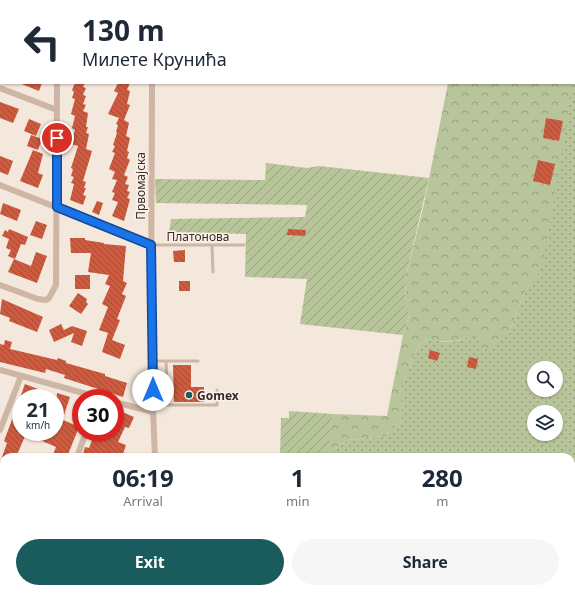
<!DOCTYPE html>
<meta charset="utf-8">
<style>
body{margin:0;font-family:"Noto Sans",sans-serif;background:#f6f6f7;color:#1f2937;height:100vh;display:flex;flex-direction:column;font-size:15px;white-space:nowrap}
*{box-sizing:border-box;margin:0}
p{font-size:13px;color:#747a83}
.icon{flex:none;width:22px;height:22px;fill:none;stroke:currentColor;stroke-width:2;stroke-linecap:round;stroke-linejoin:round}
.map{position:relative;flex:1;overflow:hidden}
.side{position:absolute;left:0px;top:453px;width:575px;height:140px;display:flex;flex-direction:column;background:#fff;border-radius:12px 12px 0 0;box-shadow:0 1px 3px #0004}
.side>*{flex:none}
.banner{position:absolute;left:0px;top:0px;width:575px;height:84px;box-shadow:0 1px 3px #0004;background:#fff;color:#1f2937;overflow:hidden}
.controls{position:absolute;left:527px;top:361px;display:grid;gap:8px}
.controls a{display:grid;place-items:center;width:36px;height:36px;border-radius:50%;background:#fff;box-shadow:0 1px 3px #0004;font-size:20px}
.speed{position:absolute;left:12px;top:389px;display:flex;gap:8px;font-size:20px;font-weight:700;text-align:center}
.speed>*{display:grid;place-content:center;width:52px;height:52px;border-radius:50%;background:#fff;box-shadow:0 1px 3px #0004;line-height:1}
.speed small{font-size:10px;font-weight:400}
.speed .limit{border:6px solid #d22;background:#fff;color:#111}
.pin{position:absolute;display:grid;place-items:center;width:34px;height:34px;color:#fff;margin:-17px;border:2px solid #fff;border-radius:50%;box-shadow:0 1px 4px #0007}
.me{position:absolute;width:44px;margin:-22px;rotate:0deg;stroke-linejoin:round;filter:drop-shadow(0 0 3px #0008)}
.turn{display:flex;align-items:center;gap:14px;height:84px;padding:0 16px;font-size:18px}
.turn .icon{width:52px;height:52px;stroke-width:2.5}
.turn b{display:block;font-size:28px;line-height:34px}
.eta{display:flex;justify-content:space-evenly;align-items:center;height:68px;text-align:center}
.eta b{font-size:24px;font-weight:700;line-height:28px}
.button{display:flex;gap:8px;margin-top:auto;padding:8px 16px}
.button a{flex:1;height:46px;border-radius:24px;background:#1a5c5d;color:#fff;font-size:16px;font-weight:700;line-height:46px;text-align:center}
.button a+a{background:#f6f6f7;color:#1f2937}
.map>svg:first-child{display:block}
</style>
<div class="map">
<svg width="575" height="593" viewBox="0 0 575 593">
<defs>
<pattern id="grass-dots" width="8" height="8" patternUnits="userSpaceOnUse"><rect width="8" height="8" fill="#b8c49a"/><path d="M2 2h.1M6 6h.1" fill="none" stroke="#979f7e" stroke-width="1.8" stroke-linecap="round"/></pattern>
<pattern id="forest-crowns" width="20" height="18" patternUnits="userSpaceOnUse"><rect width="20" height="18" fill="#b8c49a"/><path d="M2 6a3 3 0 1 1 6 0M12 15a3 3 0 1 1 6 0" fill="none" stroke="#979f7e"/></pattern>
<pattern id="garden-furrows" width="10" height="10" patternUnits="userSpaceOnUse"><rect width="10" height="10" fill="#b8c49a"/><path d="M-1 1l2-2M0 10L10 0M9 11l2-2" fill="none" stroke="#979f7e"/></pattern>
<pattern id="building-back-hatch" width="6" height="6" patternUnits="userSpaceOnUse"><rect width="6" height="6" fill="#cf5a3e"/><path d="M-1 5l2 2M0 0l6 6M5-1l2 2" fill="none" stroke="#a94b34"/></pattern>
</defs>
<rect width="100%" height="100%" fill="#f4e7db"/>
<path fill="url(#grass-dots)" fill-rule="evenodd" d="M575 78V463H571V457H327V453L349 440 385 436 400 420 403 399 401 386 418 347 427 339 445 342 458 341 470 336 479 337 511 328 526 289 534 282 571 84 574 83ZM534 368H556V390H534ZM534 412H556V434H534Z"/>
<path fill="url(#forest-crowns)" d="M461 0H575L574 80V1Z
M448 83H572L559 173 542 267 534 282 526 289 511 328 494 348H478L479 337C469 336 465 339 456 341 446 342 437 341 427 339L418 347 401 386 403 399 400 420 385 436 349 440 327 453 333 414 387 416 403 335 410 313 405 308 406 276 424 204Z"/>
<path fill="url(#garden-furrows)" d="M266 163 307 168 319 166 429 178 406 276 405 308 410 313 403 335 300 324 307 279 245 277 246 234 169 232 171 219 305 217 307 205 156 203 155 179 265 180Z
M289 411 333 414 327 457H280L281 418H289Z"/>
<path fill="url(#building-back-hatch)" d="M19 83H42L39 91Z
M75 83H85L83 87 86 88 83 95 86 96 83 104 86 105 83 111 88 113 86 127H88L86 133 89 134 86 149 92 151 83 181 86 182 84 188H86L83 195 86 196 83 205 70 200 74 184 71 183 74 177 71 176 73 169 71 168 78 146 71 144 75 130 72 128 75 116 71 114 75 99 72 98 74 92 72 90Z
M118 83H130L127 90 130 91 127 104 130 105 124 120 129 123 126 136 130 138 127 151 129 152 127 158 130 160 124 175 128 177 125 184 129 185 127 191 130 192 127 198 130 199 124 221 112 216 118 202 112 200 115 193 112 192 117 180 112 179 115 172 109 169 115 153 112 152 115 146 113 145 117 133 116 132 118 125 116 124 119 118 108 114 118 93 114 91Z
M0 102 19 109 13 123 0 118Z
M546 118 563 121 559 141 543 138Z
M29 119 41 124 36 136 24 131Z
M31 135 42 139 38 150 27 146Z
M33 150 43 154 38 173 43 175 38 188 20 181Z
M0 156 13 161 8 175 0 172Z
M538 160 555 164 550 185 533 181Z
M97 201 103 203 99 215 92 212Z
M3 203 21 210 17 221 0 214Z
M36 221 47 225 42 239 30 235Z
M9 229 28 237 25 245 21 244 15 259 8 256 11 250 6 248 9 239 2 236 5 230 8 232Z
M288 229 306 230 305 236 287 235Z
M70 238H85V240L104 243V244L126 246 123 281 127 283 122 294 126 296 117 319 120 320 112 340 125 345 120 359 102 352 108 333 99 330 108 307 102 304 110 286 105 284 109 275 88 272 91 253H71Z
M185 250V262H174L173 251Z
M36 252 47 256 37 283 8 272 14 259 31 266Z
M75 275H90V289H75Z
M179 281H190V291H179Z
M78 293 87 299 86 302 88 304 81 314 69 306Z
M2 299 43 317 37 332 9 321 10 318 0 314Z
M61 324 64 330 72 326 87 331 82 346 71 342 74 333 54 342 49 330Z
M5 340 12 342 10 349 57 360 58 358 66 361V363L105 374V376L127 383 123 397 64 378 65 375 46 369 45 373 0 362V344L4 345Z
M430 350 440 353 437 361 428 358Z
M469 357 478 359 476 369 467 367Z
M173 365H191V387H204V402H174Z
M25 384 43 391 40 398H20Z
M57 393 70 397 63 418 55 416Z
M115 409 134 417 129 428 125 427 118 442 126 445 122 457H82L85 447 89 448 95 432 103 435 104 432H115Z
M13 417 21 420V432H56L61 419 79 427 67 457H52L56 447 26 434 16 457H2L7 443 4 441Z"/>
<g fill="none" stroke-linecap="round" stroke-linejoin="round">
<path stroke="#cdb6a6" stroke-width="3" d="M151 245H244
M212 245 213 272
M152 361H198
M166 361 167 382
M153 405H217V390
M112 589 123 593
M95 593 96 589"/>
<path stroke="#cdb6a6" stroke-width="6" d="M22 0 24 1
M152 0V1
M57 1V0
M152 83C152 208 149 333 155 457
M0 88 57 110
M0 185 151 245
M0 285 38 299 46 300 49 298 56 285 57 83
M0 370 101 398
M115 402 153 412
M0 430 21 376
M77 457 86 432
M390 589 404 593
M24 593 25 589
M311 593 312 589"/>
<path stroke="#cdb6a6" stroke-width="8" d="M571 472H575
M171 593 173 589"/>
</g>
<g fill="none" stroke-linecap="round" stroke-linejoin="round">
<g stroke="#114b97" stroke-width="10">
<path id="route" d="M57 138V207L151 245 153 390"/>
</g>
<use href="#route" stroke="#1a73e8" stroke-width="7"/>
</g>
<circle fill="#1a5c5d" stroke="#fbf1e8" stroke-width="1.5" cx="189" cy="395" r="4"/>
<g text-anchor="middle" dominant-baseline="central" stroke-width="3" stroke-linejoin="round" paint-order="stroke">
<g font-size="12" fill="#382c28" stroke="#fbf1e8">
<text transform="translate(140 186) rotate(-90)">Првомајска</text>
<text x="198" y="236">Платонова</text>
</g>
<g font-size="12" font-weight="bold" fill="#382c28" stroke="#fbf1e8" text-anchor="start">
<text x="197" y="395">Gomex</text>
</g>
</g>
</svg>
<div class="controls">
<a><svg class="icon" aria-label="search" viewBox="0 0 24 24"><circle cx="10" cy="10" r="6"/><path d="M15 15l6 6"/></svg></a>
<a><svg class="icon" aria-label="layers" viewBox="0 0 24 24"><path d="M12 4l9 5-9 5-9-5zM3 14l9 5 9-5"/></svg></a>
</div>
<div class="speed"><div>21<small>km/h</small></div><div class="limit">30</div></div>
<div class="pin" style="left:57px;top:138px;background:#d93025"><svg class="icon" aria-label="arrive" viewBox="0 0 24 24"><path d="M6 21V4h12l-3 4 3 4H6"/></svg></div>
<svg class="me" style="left:153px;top:390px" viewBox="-20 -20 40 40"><circle r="19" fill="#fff"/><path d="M0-13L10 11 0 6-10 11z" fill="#1a73e8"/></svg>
<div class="banner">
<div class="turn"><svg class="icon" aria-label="left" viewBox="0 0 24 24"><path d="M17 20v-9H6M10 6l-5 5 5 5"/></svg><div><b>130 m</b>Милете Крунића</div></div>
</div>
<section class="side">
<div class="eta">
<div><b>06:19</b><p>Arrival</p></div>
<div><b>1</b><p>min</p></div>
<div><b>280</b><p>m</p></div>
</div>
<div class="button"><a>Exit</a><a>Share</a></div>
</section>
</div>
